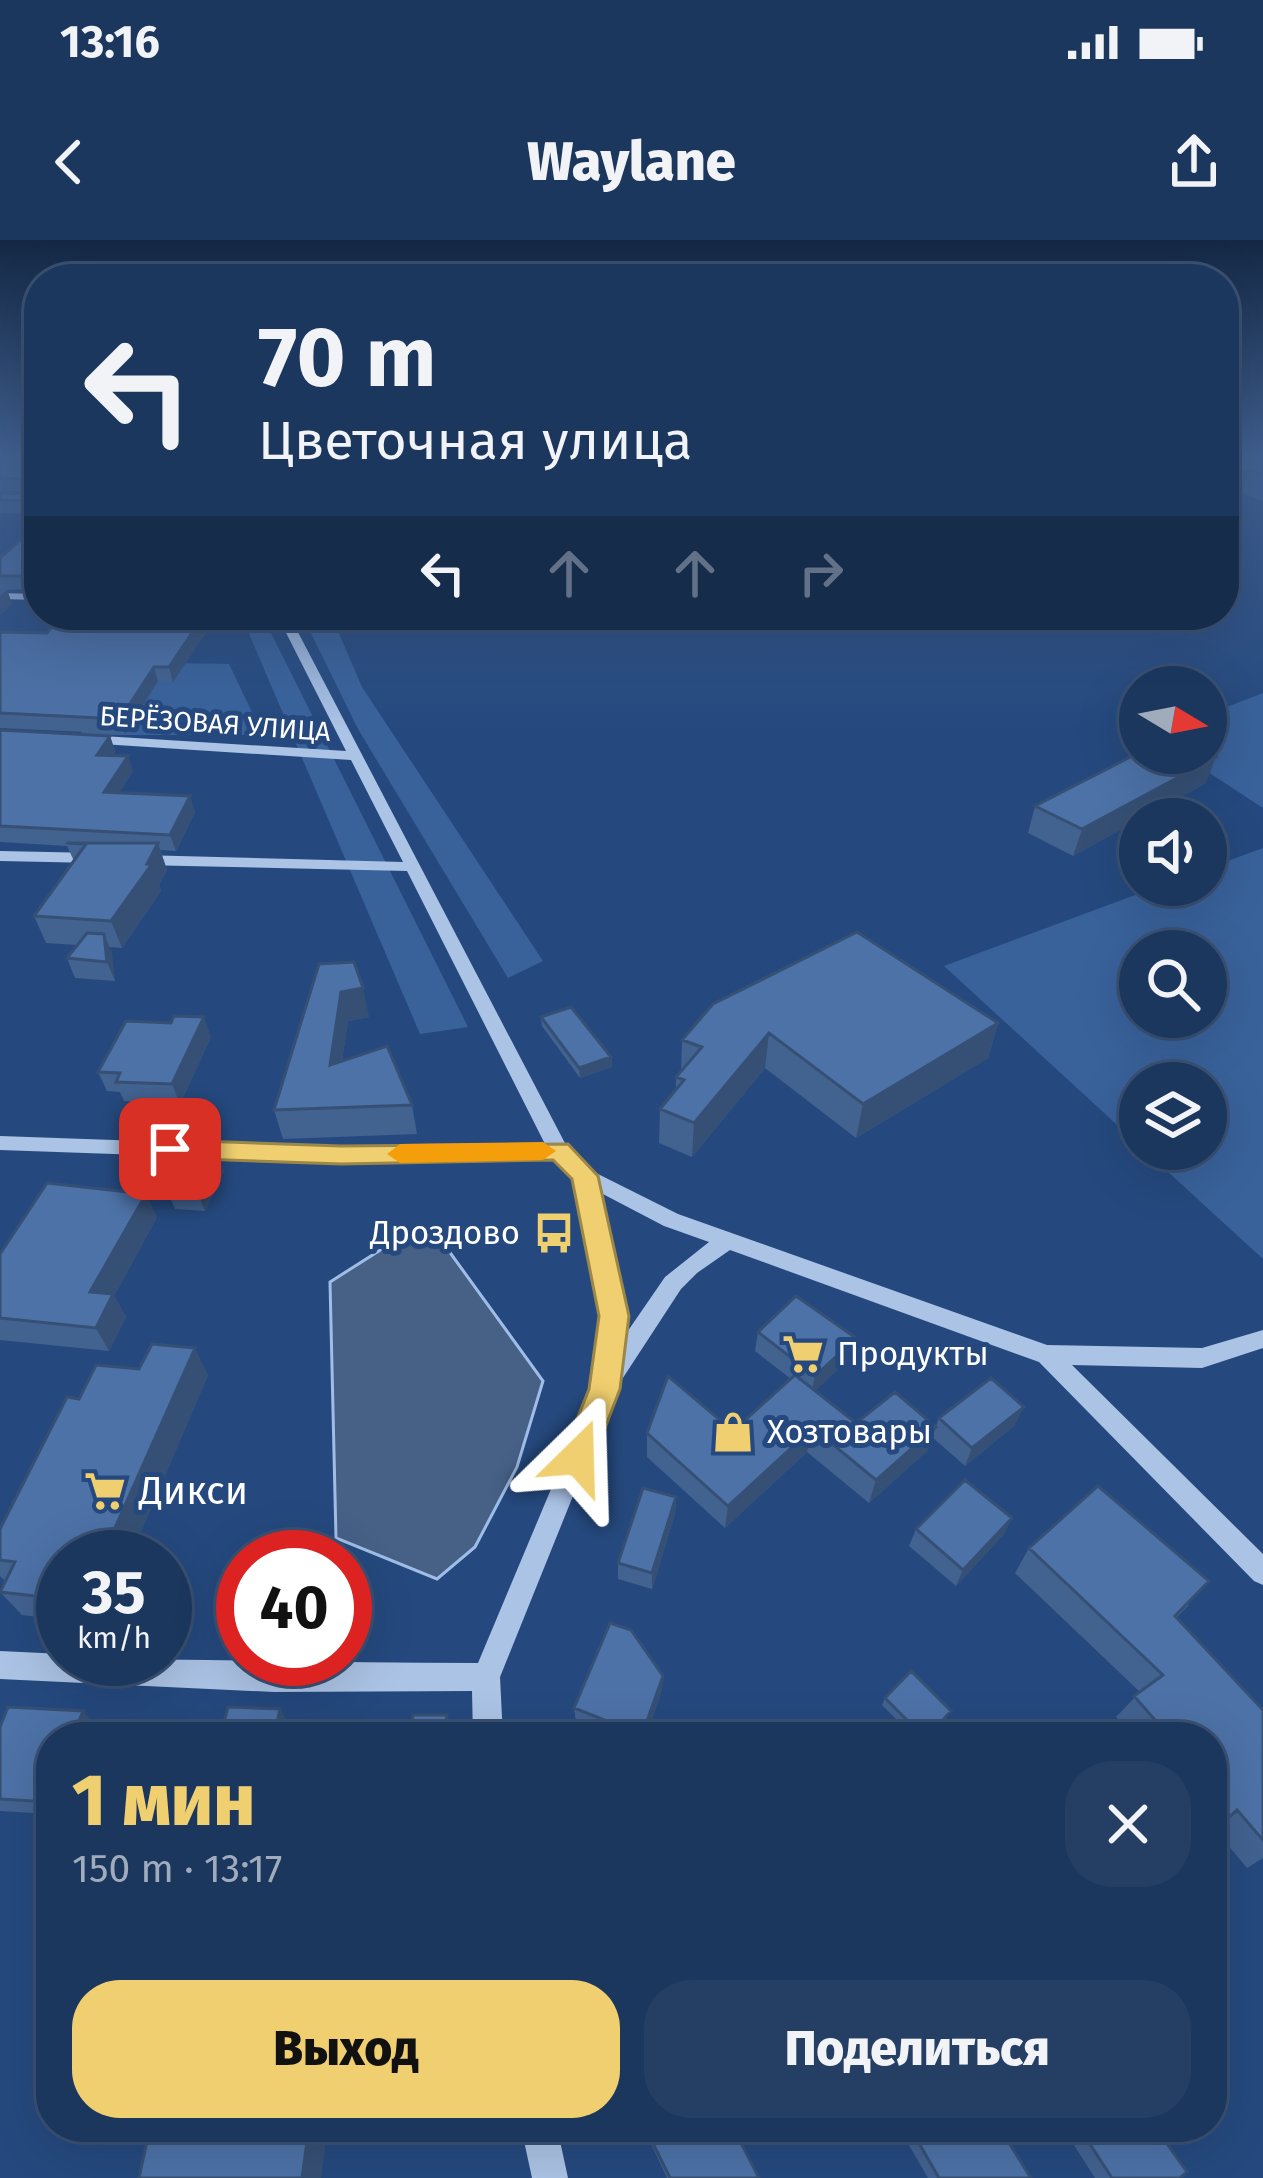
<!DOCTYPE html>
<html lang="ru">
<meta charset="utf-8">
<style>
body{margin:0;font-family:"Fira Sans",sans-serif;background:#253f64;color:#f1f3f6;height:100vh;display:flex;flex-direction:column;font-size:45px;white-space:nowrap}
*{box-sizing:border-box;margin:0}
p{font-size:39px;color:#a0acbc}
.icon{flex:none;width:66px;height:66px;fill:none;stroke:currentColor;stroke-width:2;stroke-linecap:round;stroke-linejoin:round}
.map{position:relative;flex:1;overflow:hidden}
.panel{position:absolute;left:36px;top:1482px;width:1191px;height:420px;display:flex;flex-direction:column;background:#1c375e;border-radius:48px;box-shadow:0 12px 48px #0002,0 0 0 3px #3a5173}
.panel>*{flex:none}
.hud{position:absolute;left:24px;top:24px;width:1215px;height:366px;border-radius:48px;box-shadow:0 12px 48px #0002,0 0 0 3px #3a5173;background:#1c375e;color:#f1f3f6;overflow:hidden}
.needle{width:78px;rotate:100deg}
.controls{position:absolute;left:1119px;top:426px;display:grid;gap:24px}
.controls a{display:grid;place-items:center;width:108px;height:108px;border-radius:50%;background:#1c375e;box-shadow:0 12px 48px #0002,0 0 0 3px #3a5173;font-size:60px}
.speed{position:absolute;left:36px;top:1290px;display:flex;gap:24px;font-size:60px;font-weight:700;text-align:center}
.speed>*{display:grid;place-content:center;width:156px;height:156px;border-radius:50%;background:#1c375e;box-shadow:0 12px 48px #0002,0 0 0 3px #3a5173;line-height:1}
.speed small{font-size:30px;font-weight:400}
.speed .limit{border:18px solid #d22;background:#fff;color:#111}
.pin{position:absolute;display:grid;place-items:center;width:102px;height:102px;color:#fff;margin:-51px;border-radius:24px;box-shadow:0 6px 18px #0006}
.me{position:absolute;width:132px;margin:-66px;rotate:22deg;stroke-linejoin:round;filter:drop-shadow(0 0 9px #0008)}
.turn{display:flex;align-items:center;gap:42px;height:252px;padding:0 36px;font-size:54px}
.turn .icon{width:156px;height:156px;stroke-width:2.5}
.turn b{display:block;font-size:84px;line-height:102px}
.lanes{display:flex;align-items:center;height:114px;padding:0 36px;background:#0003;justify-content:center;gap:60px;direction:ltr}
.lanes .off{opacity:.35}
.round{display:grid;place-items:center;flex:none;width:126px;height:126px;border-radius:48px;background:#253f64}
.summary{display:flex;align-items:center;justify-content:space-between;height:204px;padding:0 36px}
h1{font-size:72px;font-weight:800;line-height:90px;color:#efcf6f}
.cta{display:flex;gap:24px;margin-top:auto;padding:24px 36px}
.cta a{flex:1;height:138px;border-radius:48px;background:#efcf6f;color:#111;font-size:48px;font-weight:800;line-height:138px;text-align:center}
.cta a+a{background:#253f64;color:#f1f3f6}
.status{display:flex;justify-content:space-between;align-items:center;height:84px;padding:0 60px;background:#1c375e;direction:ltr}
.status svg{height:33px;fill:currentColor}
header{display:flex;justify-content:space-between;align-items:center;height:156px;padding:0 36px;background:#1c375e;font-size:54px;font-weight:800}
.map>svg:first-child{display:block}
</style>
<div class="status"><b>13:16</b><svg viewBox="0 0 49 12"><path d="M0 12V9h3v3zM5 12V6h3v6zM10 12V3h3v9zM15 12V0h3v12zM26 1h20v11H26zM47 4h2v5h-2z"/></svg></div>
<header><svg class="icon" aria-label="back" viewBox="0 0 24 24"><path d="M15 5l-7 7 7 7"/></svg>Waylane<svg class="icon" aria-label="share" viewBox="0 0 24 24"><path d="M12 15V3M7 8l5-5 5 5M5 13v7h14v-7"/></svg></header>
<div class="map">
<svg width="1263" height="1938" viewBox="0 0 1263 1938">
<rect width="100%" height="100%" fill="#25497e"/>
<path fill="#39629b" fill-rule="evenodd" d="M241 375H262L468 787 420 794Z
M302 375H331L362 447 543 721 508 738 358 489Z
M122 422 229 424 263 495H80Z
M1263 453V568L1179 513H1206V475Z
M1263 608V1019L1143 909H1206V843H1140V906L944 726 1162 645H1206V629ZM1206 711V777H1140V711Z"/>
<path fill="#466086" stroke="#9fbde6" stroke-width="3" d="M438 996 543 1141 517 1227 475 1307 437 1339 336 1298 330 1042 382 1009Z"/>
<g fill="none" stroke-linecap="round" stroke-linejoin="round">
<path fill="#abc3e5" fill-rule="evenodd" d="M0 353 39 354V360L0 359Z
M277 375H289L567 907 592 931 678 974 1047 1105 1202 1108 1263 1090V1108L1202 1128 1072 1125 1263 1314V1345L1254 1341 1039 1122 730 1010 697 1033 681 1049 617 1147 500 1437 503 1497H473L472 1451 274 1452 0 1439V1411L63 1414V1419C201 1419 339 1423 478 1423L593 1149 603 1076 575 939 554 918 341 922 0 910V896L341 908 545 904 407 631 140 625 132 620 140 615 403 622 351 520 86 503 79 499 86 495 346 511ZM599 952 664 986 709 1002 665 1037 623 1098 625 1076Z
M0 611 96 613 104 618 96 623 0 621Z
M521 1887H557L568 1938H532Z"/>
</g>
<path fill="#426290" d="M0 217H39V274L0 273V253L35 252 0 251Z
M1263 217V261L1242 253 1224 256Z
M39 283V341L28 349 4 350H7L12 364 0 375V318Z
M204 375 208 390 200 401 173 442 158 441 125 494 0 488V392L47 393Z
M0 490 110 496 115 511 112 516 133 531 119 553 195 572 176 611 160 610 167 630 159 645 161 651 122 708 109 707 115 741 75 738 67 718 77 705 46 703 34 676 74 621 67 606 0 602Z
M1206 543 1073 616 1028 593 1035 566Z
M319 724 369 777 348 781 342 821 412 865 417 894 283 899 274 870Z
M713 764 998 783 988 818 856 898 765 828 692 917 659 903 660 869 676 850V837L681 832 682 800Z
M541 777 611 817 612 827 580 838 542 786Z
M211 797 180 864 124 861 120 852 107 851 98 832Z
M217 911 224 931 205 971 175 969 167 950Z
M157 977 114 1056 126 1077 109 1111 0 1100V1014Z
M758 1092 851 1117 815 1151 856 1183 936 1186 939 1178 1015 1185 965 1226 932 1197 927 1211 869 1263 807 1212 725 1288 647 1217V1193L733 1191 791 1139 755 1111Z
M208 1135 130 1317H63V1380L22 1375 0 1352 6 1342 0 1336V1289L79 1159Z
M676 1257 675 1274 652 1349 618 1339V1323Z
M1012 1278 1003 1295 956 1346 909 1306 916 1289Z
M1029 1308 1189 1365 1176 1378 1263 1470V1618L1247 1628 1215 1590 1212 1497H1133L1116 1477 1140 1452 1015 1333Z
M662 1450 646 1497H612L576 1482 574 1468Z
M885 1458 947 1478 929 1497H914L882 1465Z
M96 1485 92 1497H51V1574L0 1571V1487Z
M643 1887H733L759 1938H667Z
M913 1887H999L1031 1938H928L903 1895Z
M1069 1887H1155L1180 1938H1095L1070 1899Z"/>
<path fill="#365075" d="M1250 230 1242 253 1224 256V235Z
M32 328 37 341 28 349 23 336Z
M7 350 12 364 0 375V356Z
M204 375 208 390 173 442 169 427Z
M154 427 158 441 125 494 120 479Z
M110 496 115 511 102 531 97 515Z
M128 516 133 531 110 568 104 552Z
M1216 517 1206 543 1073 616 1082 589Z
M190 556 195 572 176 611 170 595Z
M158 603 167 630 159 645 161 651 122 708 111 681Z
M104 694 112 713 115 741 107 722Z
M363 748 369 777 348 781 337 854 330 825 341 752Z
M204 777 211 797 180 864 172 844Z
M998 783 988 818 856 898 863 864Z
M769 793 765 828 692 917 694 883Z
M611 817 612 827 580 838 579 828Z
M217 911 224 931 205 971 197 952Z
M146 954 157 977 114 1056 126 1077 109 1111 96 1088 90 1052Z
M856 1098 851 1117 811 1155 815 1136Z
M195 1108 208 1135 130 1317H102Z
M1024 1167 1015 1185 965 1226 972 1208Z
M936 1187 927 1211 869 1263 876 1240Z
M813 1188 807 1212 725 1288 728 1266Z
M676 1257 675 1274 652 1349V1333Z
M1012 1278 1003 1295 956 1346 963 1330Z
M663 1436 662 1450 646 1497H641Z
M280 1469 296 1495V1497H274Z
M83 1471 96 1485 92 1497H73Z
M447 1475 451 1488 450 1497H444Z
M309 1887H328L321 1938H302Z"/>
<path fill="#4d72a7" stroke="#365075" stroke-width="3" d="M0 217H39V261L0 260V253L35 254 38 240 0 238Z
M1224 217H1263V235L1250 230 1224 235Z
M39 283V328H32L23 336H0V318Z
M63 375H204L169 427H154L120 479 0 473V392L47 393Z
M0 490 110 496 97 515 128 516 104 552 190 556 170 595 0 586Z
M1140 512H1206L1216 517 1082 589 1035 566Z
M66 603H158L147 624H152L111 681 34 676 86 604Z
M857 692 998 783 863 864 769 793 694 883 660 869 684 840 676 837 702 807 682 800 713 764Z
M87 693 104 694 107 722 67 718Z
M354 722 363 748 341 752 330 825 387 806 412 865 274 870 319 724Z
M571 767 611 817 579 828 541 777Z
M174 776 204 777 172 844 116 842 120 833 98 832 126 781 171 783Z
M186 909 217 911 197 952 167 950Z
M47 943 146 954 90 1052 113 1054 96 1088 0 1078V1014Z
M796 1056 856 1098 815 1136 758 1092Z
M152 1104 195 1108 102 1317H63V1359L0 1352 15 1322 0 1320V1289L67 1157 79 1159 96 1125 139 1129Z
M795 1135 856 1183 895 1152 936 1187 876 1240 813 1188 728 1266 647 1193 668 1136 733 1191Z
M991 1138 1024 1167 972 1208 939 1178Z
M965 1240 1012 1278 963 1330 916 1289Z
M1098 1246 1209 1341 1175 1376 1263 1470V1600L1237 1570 1212 1593V1497H1170L1134 1456 1163 1435 1029 1308Z
M643 1248 676 1257 652 1333 618 1323Z
M610 1383 631 1390 663 1436 642 1495 574 1468Z
M911 1431 951 1471 927 1497H924L885 1458Z
M8 1467 83 1471 73 1497H51L50 1562 0 1559V1487Z
M228 1467 280 1469 274 1497H220Z
M413 1475H447L444 1497H410Z
M860 1480 872 1497H835Z
M150 1887H309L302 1938H139Z
M645 1887H733L759 1938H670Z
M917 1887H999L1031 1938H939L912 1891Z
M1083 1887H1155L1187 1932 1180 1938H1112L1084 1895Z"/>
<linearGradient id="sky" x2="0" y2="1"><stop stop-color="#142845"/><stop offset="0.44" stop-color="#405f8f"/><stop offset="1" stop-color="#405f8f" stop-opacity="0"/></linearGradient>
<rect width="1263" height="488" fill="url(#sky)"/>
<path fill="#efcf6f" stroke="#9b8748" stroke-width="3" d="M170 900 341 906 568 904 598 936 629 1076 620 1149 590 1227 578 1231 567 1227 562 1217 589 1149 599 1076 572 939 553 920 341 924 170 918 157 909Z"/>
<path fill="#f59e0b" d="M543 902 556 911 543 920 400 923 387 914 400 904Z"/>
<defs>
<g id="bus-bare" transform="scale(3.24)"><path d="M-5-6H5V4H4V6H2V4H-2V6H-4V4H-5ZM-3.5-4V0h7V-4ZM-3.5 1.2v1.5H-2V1.2ZM2 1.2v1.5H3.5V1.2Z" fill="#efcf6f" stroke="#25497e" stroke-width="2.5" paint-order="stroke"/></g>
<g id="supermarket-bare" transform="scale(3.24)"><path d="M-6-5.5h2.5l.6 2H6L4.5 2H-2.5L-4.4-4H-6ZM-1.5 3.2a1.3 1.3 0 1 0 .1 0ZM3 3.2a1.3 1.3 0 1 0 .1 0Z" fill="#efcf6f" stroke="#25497e" stroke-width="2.5" paint-order="stroke"/></g>
<g id="shop-bare" transform="scale(3.24)"><path d="M-5-2.5h2.3a2.7 3.5 0 0 1 5.4 0H5L5.5 6h-11ZM-1.5-2.5h3a1.5 2.3 0 0 0-3 0Z" fill="#efcf6f" stroke="#25497e" stroke-width="2.5" paint-order="stroke"/></g>
</defs>
<g fill-rule="evenodd">
<use href="#bus-bare" x="554" y="993"/>
<use href="#supermarket-bare" x="803" y="1114"/>
<use href="#shop-bare" x="733" y="1192"/>
<use href="#supermarket-bare" x="105" y="1251"/>
</g>
<g text-anchor="middle" dominant-baseline="central" stroke-width="10" stroke-linejoin="round" paint-order="stroke">
<g font-size="27" fill="#fff" stroke="#25497e">
<text transform="translate(215 484) rotate(4)">БЕРЁЗОВАЯ УЛИЦА</text>
</g>
<g font-size="33" fill="#fff" stroke="#25497e" text-anchor="start">
<text x="520" y="993" text-anchor="end">Дроздово</text>
<text x="837" y="1114">Продукты</text>
<text x="767" y="1192">Хозтовары</text>
</g>
<g font-size="39" fill="#fff" stroke="#25497e" text-anchor="start">
<text x="139" y="1251">Дикси</text>
</g>
</g>
</svg>
<div class="controls">
<a><svg class="needle" viewBox="-14 -14 28 28"><path d="M0-13l5 13h-10z" fill="#e53935"/><path d="M0 13l5-13h-10z" fill="#a0acbc"/></svg></a>
<a><svg class="icon" aria-label="sound" viewBox="0 0 24 24"><path d="M4 9h4l5-4v14l-5-4H4zM17 9q2 3 0 6"/></svg></a>
<a><svg class="icon" aria-label="search" viewBox="0 0 24 24"><circle cx="10" cy="10" r="6"/><path d="M15 15l6 6"/></svg></a>
<a><svg class="icon" aria-label="layers" viewBox="0 0 24 24"><path d="M12 4l9 5-9 5-9-5zM3 14l9 5 9-5"/></svg></a>
</div>
<div class="speed"><div>35<small>km/h</small></div><div class="limit">40</div></div>
<div class="pin" style="left:170px;top:909px;background:#d93025"><svg class="icon" aria-label="arrive" viewBox="0 0 24 24"><path d="M6 21V4h12l-3 4 3 4H6"/></svg></div>
<svg class="me" style="left:578px;top:1217px" viewBox="-20 -20 40 40"><path d="M0-17L14 15 0 8-14 15z" fill="#efcf6f" stroke="#fff" stroke-width="4"/></svg>
<div class="hud">
<div class="turn"><svg class="icon" aria-label="left" viewBox="0 0 24 24"><path d="M17 20v-9H6M10 6l-5 5 5 5"/></svg><div><b>70 m</b>Цветочная улица</div></div>
<div class="lanes"><svg class="icon" aria-label="left" viewBox="0 0 24 24"><path d="M17 20v-9H6M10 6l-5 5 5 5"/></svg><svg class="icon off" aria-label="ahead" viewBox="0 0 24 24"><path d="M12 20V5M6 11l6-6 6 6"/></svg><svg class="icon off" aria-label="ahead" viewBox="0 0 24 24"><path d="M12 20V5M6 11l6-6 6 6"/></svg><svg class="icon off" aria-label="right" viewBox="0 0 24 24"><path d="M7 20v-9h11M14 6l5 5-5 5"/></svg></div>
</div>
<section class="panel">
<div class="summary"><div><h1>1 мин</h1><p>150 m · 13:17</p></div><a class="round"><svg class="icon" aria-label="close" viewBox="0 0 24 24"><path d="M6 6l12 12M18 6L6 18"/></svg></a></div>
<div class="cta"><a>Выход</a><a>Поделиться</a></div>
</section>
</div>
